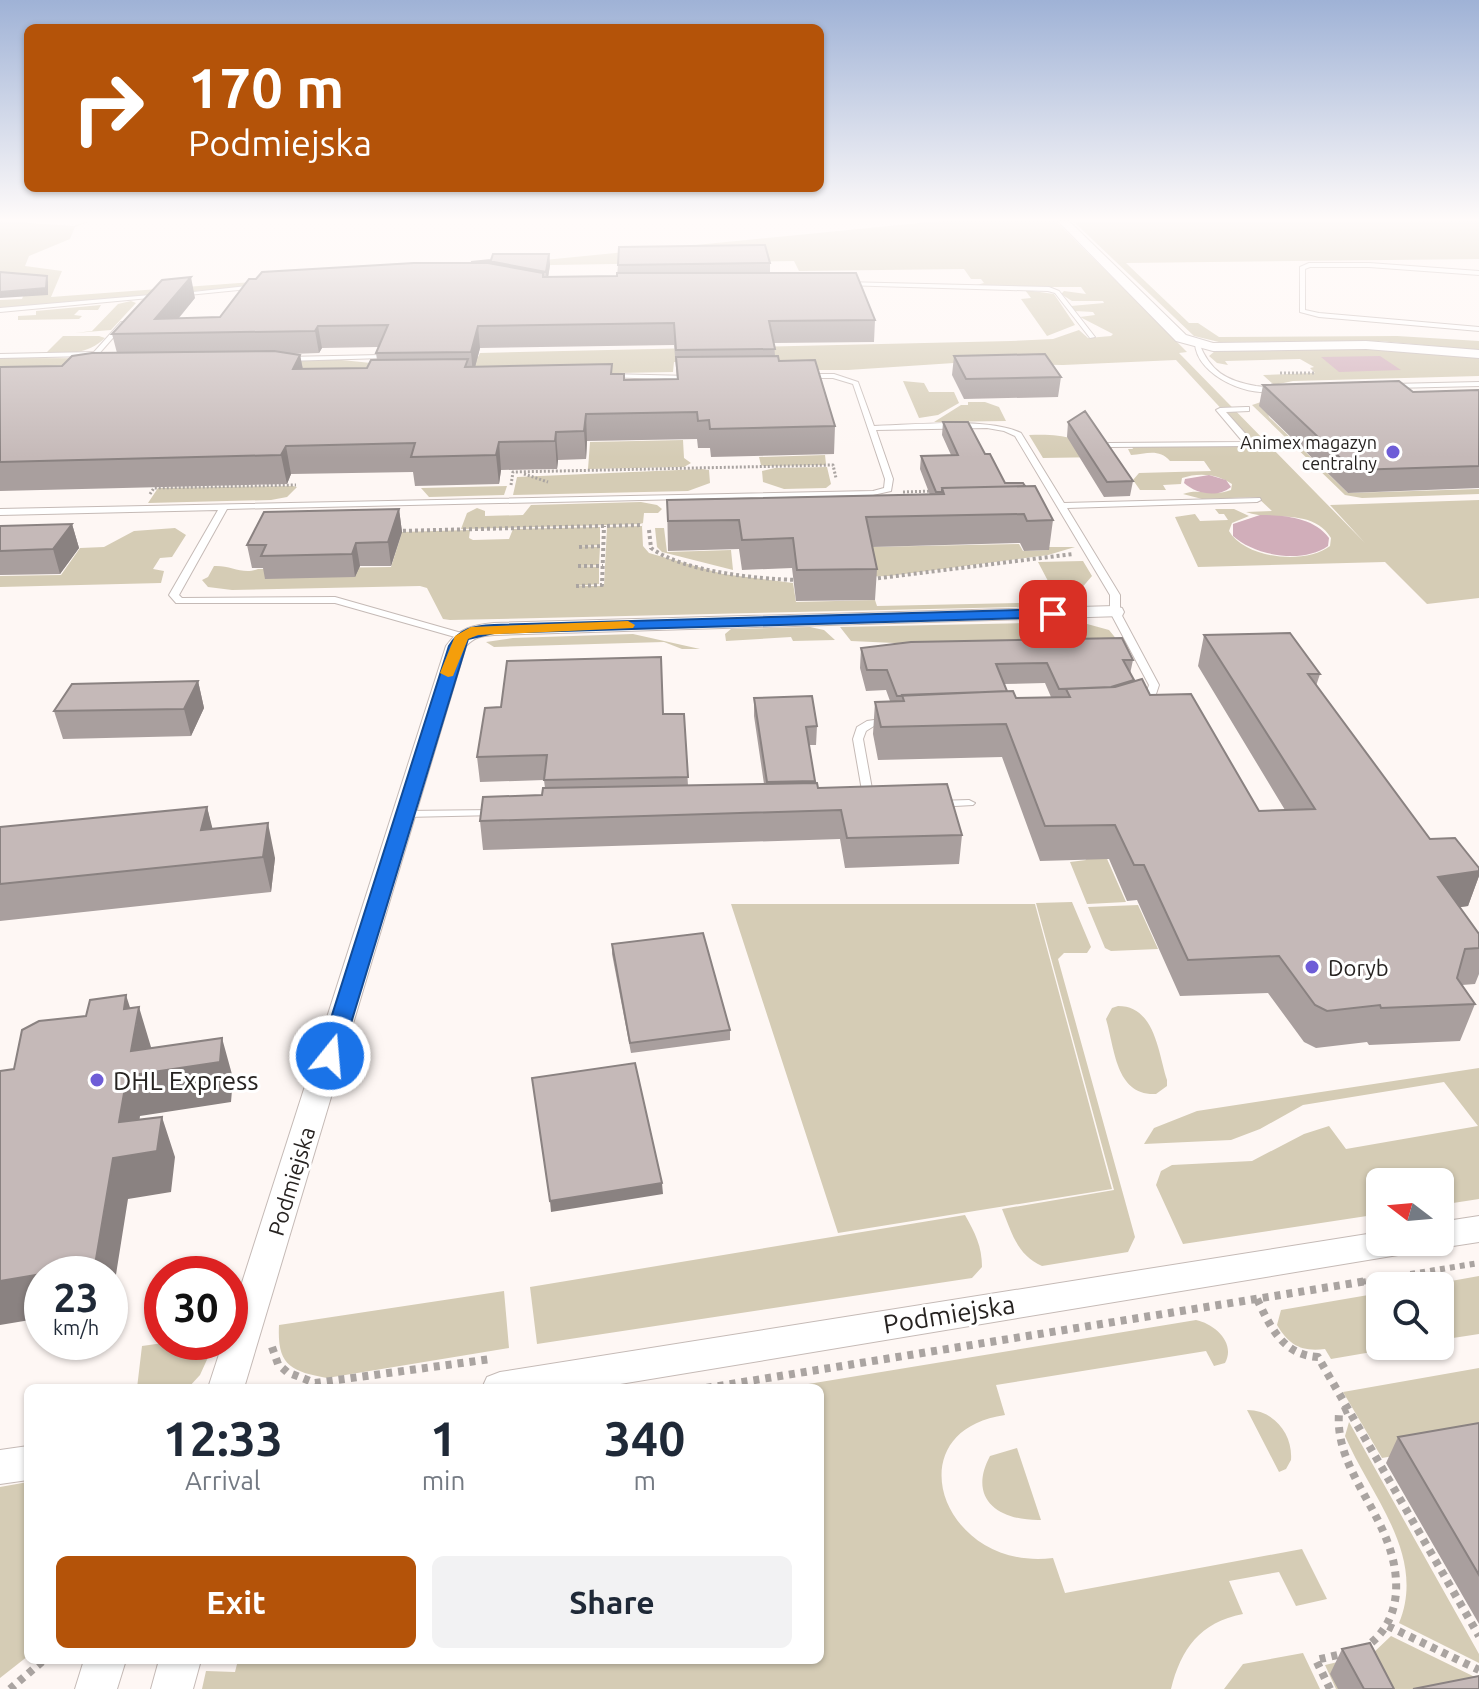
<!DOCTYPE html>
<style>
body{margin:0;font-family:Ubuntu,sans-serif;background:#f2f2f3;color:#1f2937;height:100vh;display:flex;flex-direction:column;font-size:30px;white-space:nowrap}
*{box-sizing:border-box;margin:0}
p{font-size:26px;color:#747a83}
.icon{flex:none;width:44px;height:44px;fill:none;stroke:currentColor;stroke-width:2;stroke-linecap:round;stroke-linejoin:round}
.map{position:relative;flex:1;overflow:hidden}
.panel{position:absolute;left:24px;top:1384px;width:800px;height:280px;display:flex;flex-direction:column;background:#fff;border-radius:12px;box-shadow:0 2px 6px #0004}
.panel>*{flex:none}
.banner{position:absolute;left:24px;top:24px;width:800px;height:168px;border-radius:12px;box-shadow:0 2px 6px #0004;background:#b45309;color:#fff;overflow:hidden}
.needle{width:52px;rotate:286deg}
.controls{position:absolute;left:1366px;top:1168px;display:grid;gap:16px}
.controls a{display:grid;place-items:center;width:88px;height:88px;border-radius:12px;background:#fff;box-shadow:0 2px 6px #0004;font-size:40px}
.speed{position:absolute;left:24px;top:1256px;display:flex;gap:16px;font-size:40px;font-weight:700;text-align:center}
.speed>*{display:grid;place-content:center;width:104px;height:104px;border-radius:50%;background:#fff;box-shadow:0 2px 6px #0004;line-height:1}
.speed small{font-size:20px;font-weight:400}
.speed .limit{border:12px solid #d22;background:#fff;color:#111}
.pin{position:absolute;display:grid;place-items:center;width:68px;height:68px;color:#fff;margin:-34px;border-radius:16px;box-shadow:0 4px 12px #0006}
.me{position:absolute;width:88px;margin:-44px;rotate:17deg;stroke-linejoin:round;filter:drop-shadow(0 0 6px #0008)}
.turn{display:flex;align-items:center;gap:28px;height:168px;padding:0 32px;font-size:36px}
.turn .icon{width:104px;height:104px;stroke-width:2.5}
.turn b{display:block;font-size:56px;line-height:68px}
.eta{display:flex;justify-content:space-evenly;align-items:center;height:136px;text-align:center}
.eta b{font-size:48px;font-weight:700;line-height:56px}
.primary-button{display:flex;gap:16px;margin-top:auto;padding:16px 32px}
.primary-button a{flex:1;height:92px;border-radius:12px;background:#b45309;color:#fff;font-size:32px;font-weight:700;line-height:92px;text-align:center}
.primary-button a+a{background:#f2f2f3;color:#1f2937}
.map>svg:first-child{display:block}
</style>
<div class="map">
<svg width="1479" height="1689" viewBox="0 0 1479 1689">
<rect width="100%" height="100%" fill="#fef7f4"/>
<path fill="#d5ccb5" d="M0 221 74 226 90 221 75 227 70 239 29 256 25 266 62 271 51 297 524 262 940 221H1056L1187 352 1179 353 1365 543 1330 505 1479 500V598L1427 604 1385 562 1198 567 1175 517 1195 514 1200 521 1228 520 1224 514H1219L1215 509H1234L1249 516 1232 523 1229 531C1245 559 1306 565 1330 546L1331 538C1312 507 1271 522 1246 512L1272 511 1257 497 1202 499 1183 494C1199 488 1214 497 1231 490L1232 484C1218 474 1199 472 1182 478L1181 484 1163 485 1166 490H1140L1133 480 1139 473 1211 471 1204 461H1170C1159 448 1146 454 1131 455L1128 449H1133L1132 447 1254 444 1176 360 1063 365 954 363 848 370H817L772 360 674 362 673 372 0 384V358L332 359 371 363 478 357 480 353 1011 341 1053 339 1079 330 1088 338 1111 336 1113 334 1080 317 1095 315 1093 312 1075 311 1071 306 1104 303 1103 301H1072L1061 294 1064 291 1086 294 1081 287H969L984 283 981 279H971L964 269 799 271 794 261 485 266 0 308V300L22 299 30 279 0 275Z
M1479 221V259L1126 263 1189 323H1198L1219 337 1397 336 1479 341V350L1379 341 1219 342 1194 336 1074 222Z
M1025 290 1054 294 1075 325 1047 336 1021 299 1031 298Z
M131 301 136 303 111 330 75 333 92 331 118 304Z
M101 305 98 310H79L74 315 82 316 79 319 18 320V316L36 315V311Z
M63 336H99L105 338C87 355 69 353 45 354Z
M1355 348 1479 358V376L1293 381 1274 385 1263 375 1315 373 1310 368 1314 367 1300 359 1225 361 1228 365 1217 363 1209 356 1215 351Z
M903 381 924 383 929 392H954L959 403 938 415 919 418Z
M1264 401 1269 417 1348 493 1479 489V494L1362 498 1345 495 1252 405Z
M968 402H985L999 407 1006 421 934 422 961 405H968Z
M1029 435C1062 434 1077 436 1104 457L1043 458Z
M683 440 684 458 691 463 684 467 588 469 590 442Z
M825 455 826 464 824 465 764 466 761 465 759 457Z
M827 467 831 484 826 488 784 489 763 482 762 471 775 468Z
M702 469 709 470 710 483 688 491 513 495 517 477Z
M293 486 297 487 287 497 271 500 148 503 158 488Z
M507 486 504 495 429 497 421 488Z
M641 502 657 505 662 509 658 513H644L643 523 640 524 461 529 467 513 477 508 485 511V516L523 515 531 505Z
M642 526 643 546 649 553 723 574 793 583 796 602 875 600 877 606 1059 602 1038 562 1083 561 1092 576 1068 604 1061 606 450 620 443 619 427 588 420 586 232 590 208 587 202 580 208 577 214 566C231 565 242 575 258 569L391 567 402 532 470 530 469 538 473 540 509 539 513 529 600 527V545L578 546 600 547 599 565 577 566 599 567V584L575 586H604L607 527Z
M175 528 186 535 172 557 160 558 153 569 164 571 161 583 0 587V576L61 575 80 548 104 547 134 531Z
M655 528H664L667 552 731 550 733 570 662 552 657 547Z
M1019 544 1023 551 1049 550 1048 547H1075L1048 555 889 576 809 578 820 548Z
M1080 622 1109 630 1131 657 985 660 960 646 851 641 840 627Z
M810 627 824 630 835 640 793 641 791 637 726 641 725 634 731 629Z
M633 634 700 649H682L664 642 494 647 486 642 513 638Z
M1054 777 1104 852 1126 902 1087 904 1070 862 1086 860Z
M1072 902 1091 947 1087 953H1064L1058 959 1135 1237 1128 1252 1042 1266C1017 1255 1012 1233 1002 1209L1114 1190 1036 903Z
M731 904H1035L1112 1189 838 1233Z
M1138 905 1158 949 1111 951 1105 948 1088 907Z
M1118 1006C1155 1006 1158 1052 1167 1080V1086L1156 1094C1116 1096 1115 1050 1106 1019L1112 1008Z
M1479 1068V1199L1440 1205V1182H1380V1214L1183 1244 1156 1185 1161 1171 1172 1165 1252 1161 1304 1134 1329 1126 1346 1149 1478 1126 1444 1082 1303 1105 1260 1129 1231 1140 1144 1144 1154 1128 1197 1111Z
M965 1215C975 1233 982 1246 982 1267L972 1278 537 1344 530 1287Z
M1479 1276V1334L1440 1340V1286H1423Z
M504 1291 509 1348 327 1378C290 1371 277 1365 279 1325Z
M1380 1293V1346H1407L1331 1359 1325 1349C1301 1352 1289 1345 1277 1325L1281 1310Z
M1196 1320C1215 1324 1236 1343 1225 1363L1214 1366 1206 1351 996 1385 1005 1415C893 1431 942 1572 1053 1558L1065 1593 1302 1549 1327 1599 1296 1606 1279 1572 1229 1581 1243 1614C1200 1622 1181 1649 1171 1689H202L206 1671 235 1672 238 1660H820V1388H784Z
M170 1342H215L200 1375 188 1388H137L142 1346Z
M1479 1368V1441L1382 1458 1343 1392Z
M1247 1410C1274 1410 1293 1434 1291 1460L1286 1469 1279 1472Z
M1349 1422 1479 1654V1663L1399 1623C1427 1555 1370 1495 1345 1436Z
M1017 1448 1041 1520C999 1521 967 1499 990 1456Z
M28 1482V1656L0 1678V1487Z
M1391 1636 1479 1679 1439 1689H1336L1325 1665 1372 1654Z
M1303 1653 1320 1689H1224L1243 1664Z"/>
<path fill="#d1aeba" d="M1380 356 1401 370 1339 372 1321 357Z
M1209 475 1226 480 1231 487C1218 498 1196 494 1184 483L1185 479Z
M1260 515C1283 515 1314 517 1329 538L1328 546C1303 564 1255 556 1233 536V524Z"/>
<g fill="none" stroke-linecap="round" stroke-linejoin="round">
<g stroke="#c5bab6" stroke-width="2">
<path id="lane" d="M1369 263 1479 271V275L1369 267H1310L1305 269V310L1319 313 1479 327V331L1319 317 1300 312V267L1309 263Z
M844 282 1049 287 1059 291 1095 337 1090 338 1055 293 1048 291 842 285Z
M256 285 258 288 178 296 175 294Z
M162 294 160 297 0 312V308Z
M121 322 126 323 97 356 106 360V362L91 358 90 356 0 358V354L94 352Z
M1195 343H1199C1210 371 1226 381 1256 386 1264 387 1273 387 1281 390 1252 400 1196 376 1195 343Z
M381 355 384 357 383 358 286 361 283 359 286 357Z
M609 374 690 376 693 378 690 380 607 377V375Z
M834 374 858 382 874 426C914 425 987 417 1021 433L1064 503 1260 498 1261 500 1257 502 1067 508 1120 595V612L1159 685 1153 703 1141 708 1136 705 1144 699 1149 685 1110 612V595L1015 436 1004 431 987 428 876 430 893 479 891 491 873 495 227 509 179 595 182 598 335 597 465 634 467 636 462 639 335 603H176L169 595 218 510 0 515V509L873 491 884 488 885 479 853 384 833 378H805L802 376 805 374Z
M1479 382V386L1392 388 1389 386 1392 384Z
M1246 407H1249V411L1226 412 1251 440 1249 446 1109 447 1105 445 1109 443 1243 442 1216 410 1220 408Z
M888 718 893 721 892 723 874 726 866 731 863 739 874 800 872 802H864L853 739 857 727 867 721Z
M969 800 975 803 973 805 937 807 931 804 937 801Z
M494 810 500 813 498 815 405 817 399 814 405 811Z"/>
</g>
<g stroke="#c5bab6" stroke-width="2">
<path id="street" d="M1058 221H1069L1186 335 1213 343 1366 341 1479 350V358L1366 349 1213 351 1176 341Z
M1115 606 1122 608 1124 612 1122 616 494 635C482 636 474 637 466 646L244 1388H208L223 1342H230V1320L446 646C459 628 473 625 494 623Z
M1479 1216V1242L1440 1248 1428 1244 1427 1242H1440V1222Z
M1380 1232V1242H1414L1410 1251 1398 1255 596 1388H482L487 1377 500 1372Z
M28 1446V1480L0 1484V1450Z
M84 1660H126L117 1689H75Z
M159 1660H201L193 1689H151Z"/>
</g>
<path stroke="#aaa4a1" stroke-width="3" stroke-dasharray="2 2" stroke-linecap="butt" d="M1280 373H1314
M524 474 548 482
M511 485 513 472 833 465 836 478
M903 492 933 491
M150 494 154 488 296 485"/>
<path stroke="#aaa4a1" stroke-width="4" stroke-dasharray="3 3" stroke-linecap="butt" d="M649 530 651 548C684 572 757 579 798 580
M397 531 643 525
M579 547 603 546
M578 566H603
M872 579 1073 554
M576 586 602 585 604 526"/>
<path stroke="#aaa4a1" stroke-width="6" stroke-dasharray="5 5" stroke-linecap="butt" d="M1361 1282 1479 1263"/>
<path stroke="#aaa4a1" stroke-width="8" stroke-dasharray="6 6" stroke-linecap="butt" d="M1257 1299C1271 1328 1283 1355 1318 1357L1479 1636
M272 1347 278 1364 287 1372 315 1383 491 1359
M706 1388 1373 1280
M1348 1409 1339 1413C1334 1477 1400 1521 1396 1593 1394 1615 1385 1633 1367 1646
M1388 1626 1479 1670
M10 1689 44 1660
M1330 1689 1316 1660 1346 1653"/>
<use href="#lane" fill="#fff" fill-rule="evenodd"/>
<use href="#street" fill="#fff" fill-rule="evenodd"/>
</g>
<path fill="#a99f9e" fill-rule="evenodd" d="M549 254 550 265 548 277 617 276 618 265 770 263V273L875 320 874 342 774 343 775 356 835 426 834 454 711 457 710 448H698L697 439 587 441 586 459 558 460 557 469 501 470 499 484 415 486 413 472 291 474 287 484 0 491V367L62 366 117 353 112 334 195 298 179 318 220 317 471 263V262ZM674 345 677 379 624 380 612 374 475 367 480 348ZM378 347 376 353 377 360 367 368 303 369 300 355 291 354 319 353 322 348Z
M954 356 1061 377 1058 397 964 399 952 375Z
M1263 385 1413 392 1479 390V488L1348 493 1259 406Z
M943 422 985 454 1005 483 1025 486 1053 520 1049 550 1024 551 1020 543 872 547 877 569 875 600 796 601 792 568 742 570 739 549 668 551 667 500 930 495 920 469 921 456 951 455 942 435Z
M1068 422 1133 481 1130 496 1104 497 1067 437Z
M399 509 402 532 391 566H360L355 577 265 579 263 568H252L247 545Z
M72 524 79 548 60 574 0 575V526Z
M1204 635 1320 674 1316 686 1430 839 1479 868V876L1468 906 1460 907 1479 934V974L1475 984 1462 985 1475 1004 1460 1041 1369 1045 1367 1042 1316 1048 1304 1042 1268 993 1180 996 1137 900 1127 901 1109 859 1040 861 1002 757 878 760 873 734 875 702 890 701 886 690 866 691 860 668 861 648 1133 660 1130 674 1133 681 1150 695 1259 811 1285 810 1198 666ZM1045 683 1051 697 1016 698 1007 691 1004 684Z
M198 681 204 708 191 736 63 739 54 711Z
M754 698 817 726 816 745H809L815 783 818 788 962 835 959 864 845 868 840 839 483 850 480 821 542 795 545 788 544 780 480 782 477 757 663 714H684L688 786 764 784 754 716Z
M207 807 212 829 275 858 271 892 0 921V827Z
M612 944 730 1030V1040L631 1053 612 954Z
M1479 1423V1624L1386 1463 1398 1437Z
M1342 1649 1394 1689H1338L1330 1674Z"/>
<path fill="#8a8281" d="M549 254 550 265 547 284 546 272Z
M47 276 48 282V295L0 298V292Z
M191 277 195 298 166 333 155 319Z
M318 326 322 348 319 353 315 331Z
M478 326 480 348 473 375 471 352Z
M300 355 305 381 293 369Z
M586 414 587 441 586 459 584 431Z
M556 432 558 460 557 469 555 441Z
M499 442 501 470 499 484 496 455Z
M286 446 291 474 287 484 281 455Z
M399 509 402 532 391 566 388 542Z
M72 524 79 548 60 574 53 549Z
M356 543 360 566 355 577 352 554Z
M198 681 204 708 191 736 184 709Z
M207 807 216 842 210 864 201 830Z
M268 823 275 858 271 892 263 857Z
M1479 871V876L1468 906 1426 912 1438 877Z
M126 995 136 1026 139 1007 151 1047 147 1073 222 1038 233 1078 231 1102 140 1116 135 1155 162 1117 175 1157 171 1192 128 1199 111 1306 110 1307V1274H42V1318L0 1325V1281L119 1122 131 1051 124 1009Z
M662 1183 663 1194 551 1212 550 1201Z"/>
<path fill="#c5b9b8" stroke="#8a8281" stroke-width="2" d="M765 245 770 263 618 265 619 247Z
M493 254H549L546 272 489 261 471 262 491 260Z
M414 263H488L543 273V277L617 276V273H856L875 320 769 321 775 349 676 350 674 323 478 326 471 352 376 353 388 325 318 326 315 331 112 334 162 280 191 277 155 319 220 317 249 279H256L262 272Z
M0 272 47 276 46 288 0 292Z
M274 351 300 355 293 369 367 368 371 360 468 359 465 367 612 364 611 374H624V380L678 379 676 357 778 356 779 361 815 360 835 426 710 429 709 420 698 421 697 412 586 414 584 431 556 432 555 441 499 442 496 455 411 457 415 443 286 446 281 455 0 462V367L62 366 72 356 92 353Z
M1045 354 1061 377 966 379 954 356Z
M1399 381 1413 392 1479 390V466L1353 470 1263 385Z
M1085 411 1133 481 1107 482 1068 422Z
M943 422H968L985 454H990L1005 483H1023L1025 486 942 488V492H936L921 456 958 455Z
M1035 486 1053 520 1027 521 1024 514 866 517 877 569 797 570 793 538 742 540 739 520 668 521 667 500 944 494 942 488Z
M399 509 388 542 356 543 352 554 261 556 266 545H247L264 512Z
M72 524 53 549 0 551V526Z
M1290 633 1320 674H1308L1430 839 1455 838 1479 868V871L1438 877 1479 934V948L1465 949 1457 978 1475 1004 1381 1008 1380 1005 1327 1011 1315 1005 1279 956 1188 960 1144 865H1134L1115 825 1045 826 1006 724 881 727 875 702 904 701 902 695 1013 691 1016 698 1070 697 1066 689 1115 687 1142 679 1150 695 1191 694 1259 811 1315 809 1204 635Z
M1122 638 1133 660H1123L1134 680 1111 687 1059 689 1047 663 996 664 1007 691 897 696 887 670H867L861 648 911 642Z
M661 657 663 714H684L688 777 544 780 547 755 477 757 485 708 501 707 507 661Z
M198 681 184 709 54 711 72 684Z
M812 696 817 726 806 727 815 781 767 782 754 698Z
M817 783 818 788 947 784 962 835 847 838 841 810 480 821 483 797 542 795 543 788Z
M207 807 201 830 268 823 263 857 0 884V827Z
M703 933 730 1030 630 1043 612 944Z
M126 995 124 1009 139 1007 131 1051 222 1038 220 1062 127 1076 119 1122 162 1117 157 1151 113 1158 95 1265 0 1281V1071L14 1069 22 1030 39 1021 86 1016 90 1000Z
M635 1063 662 1183 550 1201 532 1078Z
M1479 1423V1575L1398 1437Z
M1370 1643 1394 1689H1364L1342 1649Z
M1479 1676V1689H1413Z"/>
<linearGradient id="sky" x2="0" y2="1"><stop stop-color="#9fb2d6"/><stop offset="0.48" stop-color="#fffbfa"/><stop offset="1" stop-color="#fffbfa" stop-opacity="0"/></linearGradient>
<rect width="1479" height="458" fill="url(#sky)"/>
<path fill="#1a73e8" stroke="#114b97" stroke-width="2" d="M1053 609 1058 611V617L494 633 468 639 341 1056 338 1061H322L319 1056 449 646C460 628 473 626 494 625Z"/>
<path fill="#f59e0b" d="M628 621 635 625 633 628 478 635 468 639 453 676 448 677 440 673 455 636 471 627Z"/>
<g fill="#6e5dd7" stroke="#fff" stroke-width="3">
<circle cx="1393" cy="452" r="8"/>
<circle cx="1312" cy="967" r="8"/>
<circle cx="97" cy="1080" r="8"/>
</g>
<g text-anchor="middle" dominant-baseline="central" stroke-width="6" stroke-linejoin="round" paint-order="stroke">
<g font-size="18" fill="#272321" stroke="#fff" text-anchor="end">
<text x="1377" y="442">Animex magazyn<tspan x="1377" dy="21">centralny</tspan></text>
</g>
<g font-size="22" fill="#272321" stroke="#fff" text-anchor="start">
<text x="1328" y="967">Doryb</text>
</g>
<g font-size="22" fill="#272321" stroke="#fff">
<text transform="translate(291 1181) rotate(-73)">Podmiejska</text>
</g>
<g font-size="26" fill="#272321" stroke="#fff" text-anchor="start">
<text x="113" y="1080">DHL Express</text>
</g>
<g font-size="26" fill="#272321" stroke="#fff">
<text transform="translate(949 1314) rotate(-9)">Podmiejska</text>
</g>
</g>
</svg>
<div class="controls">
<a><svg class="needle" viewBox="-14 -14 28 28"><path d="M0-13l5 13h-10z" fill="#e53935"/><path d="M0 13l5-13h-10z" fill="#747a83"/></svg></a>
<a><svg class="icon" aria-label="search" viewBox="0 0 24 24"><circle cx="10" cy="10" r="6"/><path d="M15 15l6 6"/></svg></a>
</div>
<div class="speed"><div>23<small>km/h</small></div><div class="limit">30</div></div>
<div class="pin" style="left:1053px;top:614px;background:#d93025"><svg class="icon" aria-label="arrive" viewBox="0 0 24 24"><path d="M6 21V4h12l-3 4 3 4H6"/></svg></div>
<svg class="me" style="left:330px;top:1056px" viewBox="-20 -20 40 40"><circle r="17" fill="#1a73e8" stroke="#fff" stroke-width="3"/><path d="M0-11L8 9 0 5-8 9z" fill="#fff"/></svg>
<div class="banner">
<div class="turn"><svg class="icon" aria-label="right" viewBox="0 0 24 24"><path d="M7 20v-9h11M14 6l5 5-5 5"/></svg><div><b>170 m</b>Podmiejska</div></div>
</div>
<section class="panel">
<div class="eta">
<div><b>12:33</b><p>Arrival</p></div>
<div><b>1</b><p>min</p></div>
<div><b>340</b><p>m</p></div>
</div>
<div class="primary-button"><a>Exit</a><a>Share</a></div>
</section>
</div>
